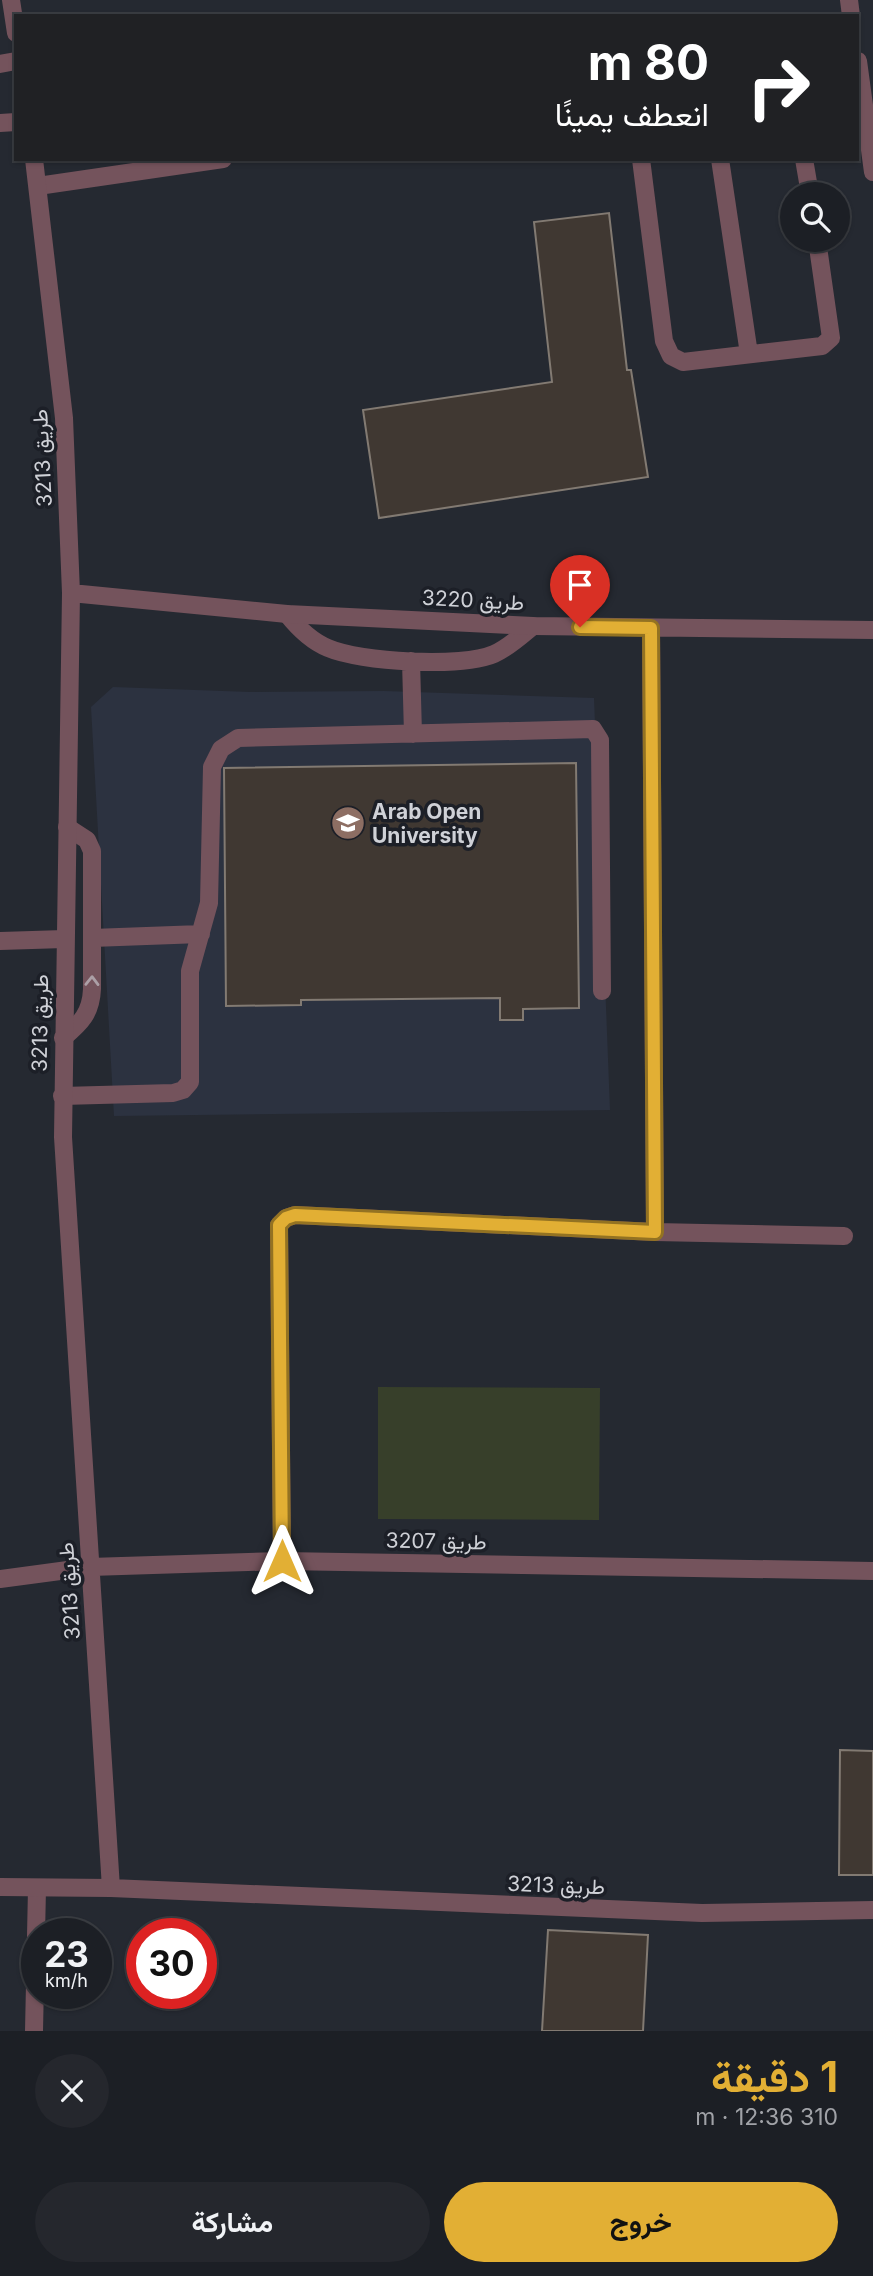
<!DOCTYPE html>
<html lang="ar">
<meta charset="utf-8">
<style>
body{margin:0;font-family:Inter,Vazirmatn,sans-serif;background:#25272d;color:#f1f3f6;direction:rtl;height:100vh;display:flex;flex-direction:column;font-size:26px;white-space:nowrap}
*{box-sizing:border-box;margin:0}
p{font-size:23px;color:#a0a2a7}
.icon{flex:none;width:38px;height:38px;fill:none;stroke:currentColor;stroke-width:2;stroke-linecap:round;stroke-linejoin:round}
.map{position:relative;height:2031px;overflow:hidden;direction:ltr}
.drawer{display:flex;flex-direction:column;background:#1c1f25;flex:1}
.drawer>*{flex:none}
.hud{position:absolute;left:14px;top:14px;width:845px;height:147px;border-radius:0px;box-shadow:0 2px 5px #0004,0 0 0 2px #3a3d42;direction:rtl;background:#202124;color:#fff;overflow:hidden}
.controls{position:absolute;left:780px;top:182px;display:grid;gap:14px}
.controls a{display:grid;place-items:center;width:70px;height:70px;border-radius:50%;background:#1c1f25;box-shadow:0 2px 5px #0004,0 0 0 2px #3a3d42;font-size:35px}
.speed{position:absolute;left:21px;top:1918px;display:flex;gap:14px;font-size:35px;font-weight:700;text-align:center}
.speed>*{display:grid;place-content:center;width:91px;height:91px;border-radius:50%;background:#1c1f25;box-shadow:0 2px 5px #0004,0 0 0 2px #3a3d42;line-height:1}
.speed small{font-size:18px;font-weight:400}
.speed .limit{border:10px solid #d22;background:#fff;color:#111}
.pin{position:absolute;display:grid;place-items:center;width:60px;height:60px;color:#fff;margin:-72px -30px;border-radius:50% 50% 50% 0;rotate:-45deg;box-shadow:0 0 7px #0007}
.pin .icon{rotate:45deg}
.me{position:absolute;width:77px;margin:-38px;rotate:0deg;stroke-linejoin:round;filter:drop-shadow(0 0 5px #0008)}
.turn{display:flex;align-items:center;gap:24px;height:147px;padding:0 35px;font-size:32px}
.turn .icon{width:91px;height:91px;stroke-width:2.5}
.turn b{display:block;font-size:49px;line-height:60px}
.round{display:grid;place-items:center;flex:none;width:74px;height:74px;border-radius:37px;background:#25272d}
.overview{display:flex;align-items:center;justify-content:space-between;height:119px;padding:0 35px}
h1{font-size:42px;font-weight:700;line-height:52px;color:#e2af34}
.primary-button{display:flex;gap:14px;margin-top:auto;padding:14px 35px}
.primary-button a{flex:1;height:80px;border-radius:42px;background:#e2af34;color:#111;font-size:28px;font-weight:700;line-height:80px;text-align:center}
.primary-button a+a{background:#25272d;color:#f1f3f6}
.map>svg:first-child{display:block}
</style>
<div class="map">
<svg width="873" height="2031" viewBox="0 0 873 2031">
<rect width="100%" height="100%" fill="#252931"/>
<path fill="#2c3240" d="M113 687 250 692 384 691 594 698 610 1110 114 1116 91 707Z"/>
<path fill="#373f2a" d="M378 1387 600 1388 599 1520 378 1519Z"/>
<path fill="#403832" stroke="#827a72" stroke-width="2" d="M609 213 627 370H631L648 477 379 518 363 410 552 382 534 222Z
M576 763 579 1008 523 1009V1020H500V998L301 1000V1005L226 1006 224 768Z
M840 1750 873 1751V1875H839Z
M548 1930 648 1935 643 2031H542Z"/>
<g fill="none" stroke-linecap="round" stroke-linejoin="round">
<path stroke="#74535c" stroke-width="18" d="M0 64 16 61
M0 123 16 122
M641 159 664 341 671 356 683 362 822 346 831 338 817 240
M720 159 749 354
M804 159 810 194
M38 186 223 159
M287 614C298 628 311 641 328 648 360 662 462 668 494 654 508 648 521 636 533 626
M411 661 413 734
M92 938 201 934
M63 1038C81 1023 91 1013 92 989V851L87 840 67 827
M62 1096 173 1093 183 1090 190 1082V971L209 903 212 767 221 749 238 738 593 729 600 740 602 991
M34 2031 37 1888"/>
<path stroke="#74535c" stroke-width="18" d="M11 0 16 33
M849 0 851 16
M858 61 873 172
M34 159 64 418 71 593 63 1137 111 1888
M71 593 287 614 533 626 873 630
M651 628 655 1232
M0 941 64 939
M282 1561 279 1225 286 1218 295 1215 655 1232 844 1236
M0 1579 90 1567 282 1561 873 1571
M0 1887 111 1888 702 1913 873 1910"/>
</g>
<defs><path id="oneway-chevron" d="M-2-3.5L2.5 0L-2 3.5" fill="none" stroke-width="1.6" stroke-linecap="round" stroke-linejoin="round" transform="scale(1.75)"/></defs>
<use stroke="#ab9fa6" href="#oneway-chevron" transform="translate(92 981) rotate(-89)"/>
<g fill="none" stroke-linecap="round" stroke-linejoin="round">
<g stroke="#937222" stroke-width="18">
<path id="route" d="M282 1561 279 1225 286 1218 295 1215 655 1232 651 628 580 627"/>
</g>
<use href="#route" stroke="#e2af34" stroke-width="12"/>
</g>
<defs>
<g id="university-disc" transform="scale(1.75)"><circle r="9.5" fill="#8d6e63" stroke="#1c1f27"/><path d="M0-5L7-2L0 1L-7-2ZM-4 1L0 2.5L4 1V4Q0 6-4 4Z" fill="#fff"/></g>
</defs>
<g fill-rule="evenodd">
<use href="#university-disc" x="348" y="823"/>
</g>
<g text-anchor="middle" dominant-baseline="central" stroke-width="7" stroke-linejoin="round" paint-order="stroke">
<g font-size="21" fill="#cfd1d7" stroke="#1c1f27">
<text transform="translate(42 458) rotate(-93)">طريق 3213</text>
<text transform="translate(473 600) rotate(3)">طريق 3220</text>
<text transform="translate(40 1023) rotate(-89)">طريق 3213</text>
<text transform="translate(436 1541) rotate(1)">طريق 3207</text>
<text transform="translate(69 1591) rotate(-94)">طريق 3213</text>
<text transform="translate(556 1885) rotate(2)">طريق 3213</text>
</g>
<g font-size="21" font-weight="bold" fill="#cfd1d7" stroke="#1c1f27" text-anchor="start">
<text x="372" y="811">Arab Open<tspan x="372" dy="24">University</tspan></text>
</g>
</g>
</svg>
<div class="controls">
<a><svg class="icon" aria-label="search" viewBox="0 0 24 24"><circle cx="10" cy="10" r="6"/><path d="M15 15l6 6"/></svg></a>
</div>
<div class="speed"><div>23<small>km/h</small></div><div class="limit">30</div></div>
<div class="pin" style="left:580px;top:627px;background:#d93025"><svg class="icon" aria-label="arrive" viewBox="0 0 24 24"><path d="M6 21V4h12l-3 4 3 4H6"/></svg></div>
<svg class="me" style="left:282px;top:1561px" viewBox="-20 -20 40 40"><path d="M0-17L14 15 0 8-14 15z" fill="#e2af34" stroke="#fff" stroke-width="4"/></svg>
<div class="hud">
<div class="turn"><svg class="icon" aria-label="right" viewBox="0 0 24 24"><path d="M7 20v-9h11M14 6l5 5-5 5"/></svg><div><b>80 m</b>انعطف يمينًا</div></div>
</div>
</div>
<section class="drawer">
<div class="overview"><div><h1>1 دقيقة</h1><p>310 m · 12:36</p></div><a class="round"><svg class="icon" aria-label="close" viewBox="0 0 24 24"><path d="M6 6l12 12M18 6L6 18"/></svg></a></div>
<div class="primary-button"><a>خروج</a><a>مشاركة</a></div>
</section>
